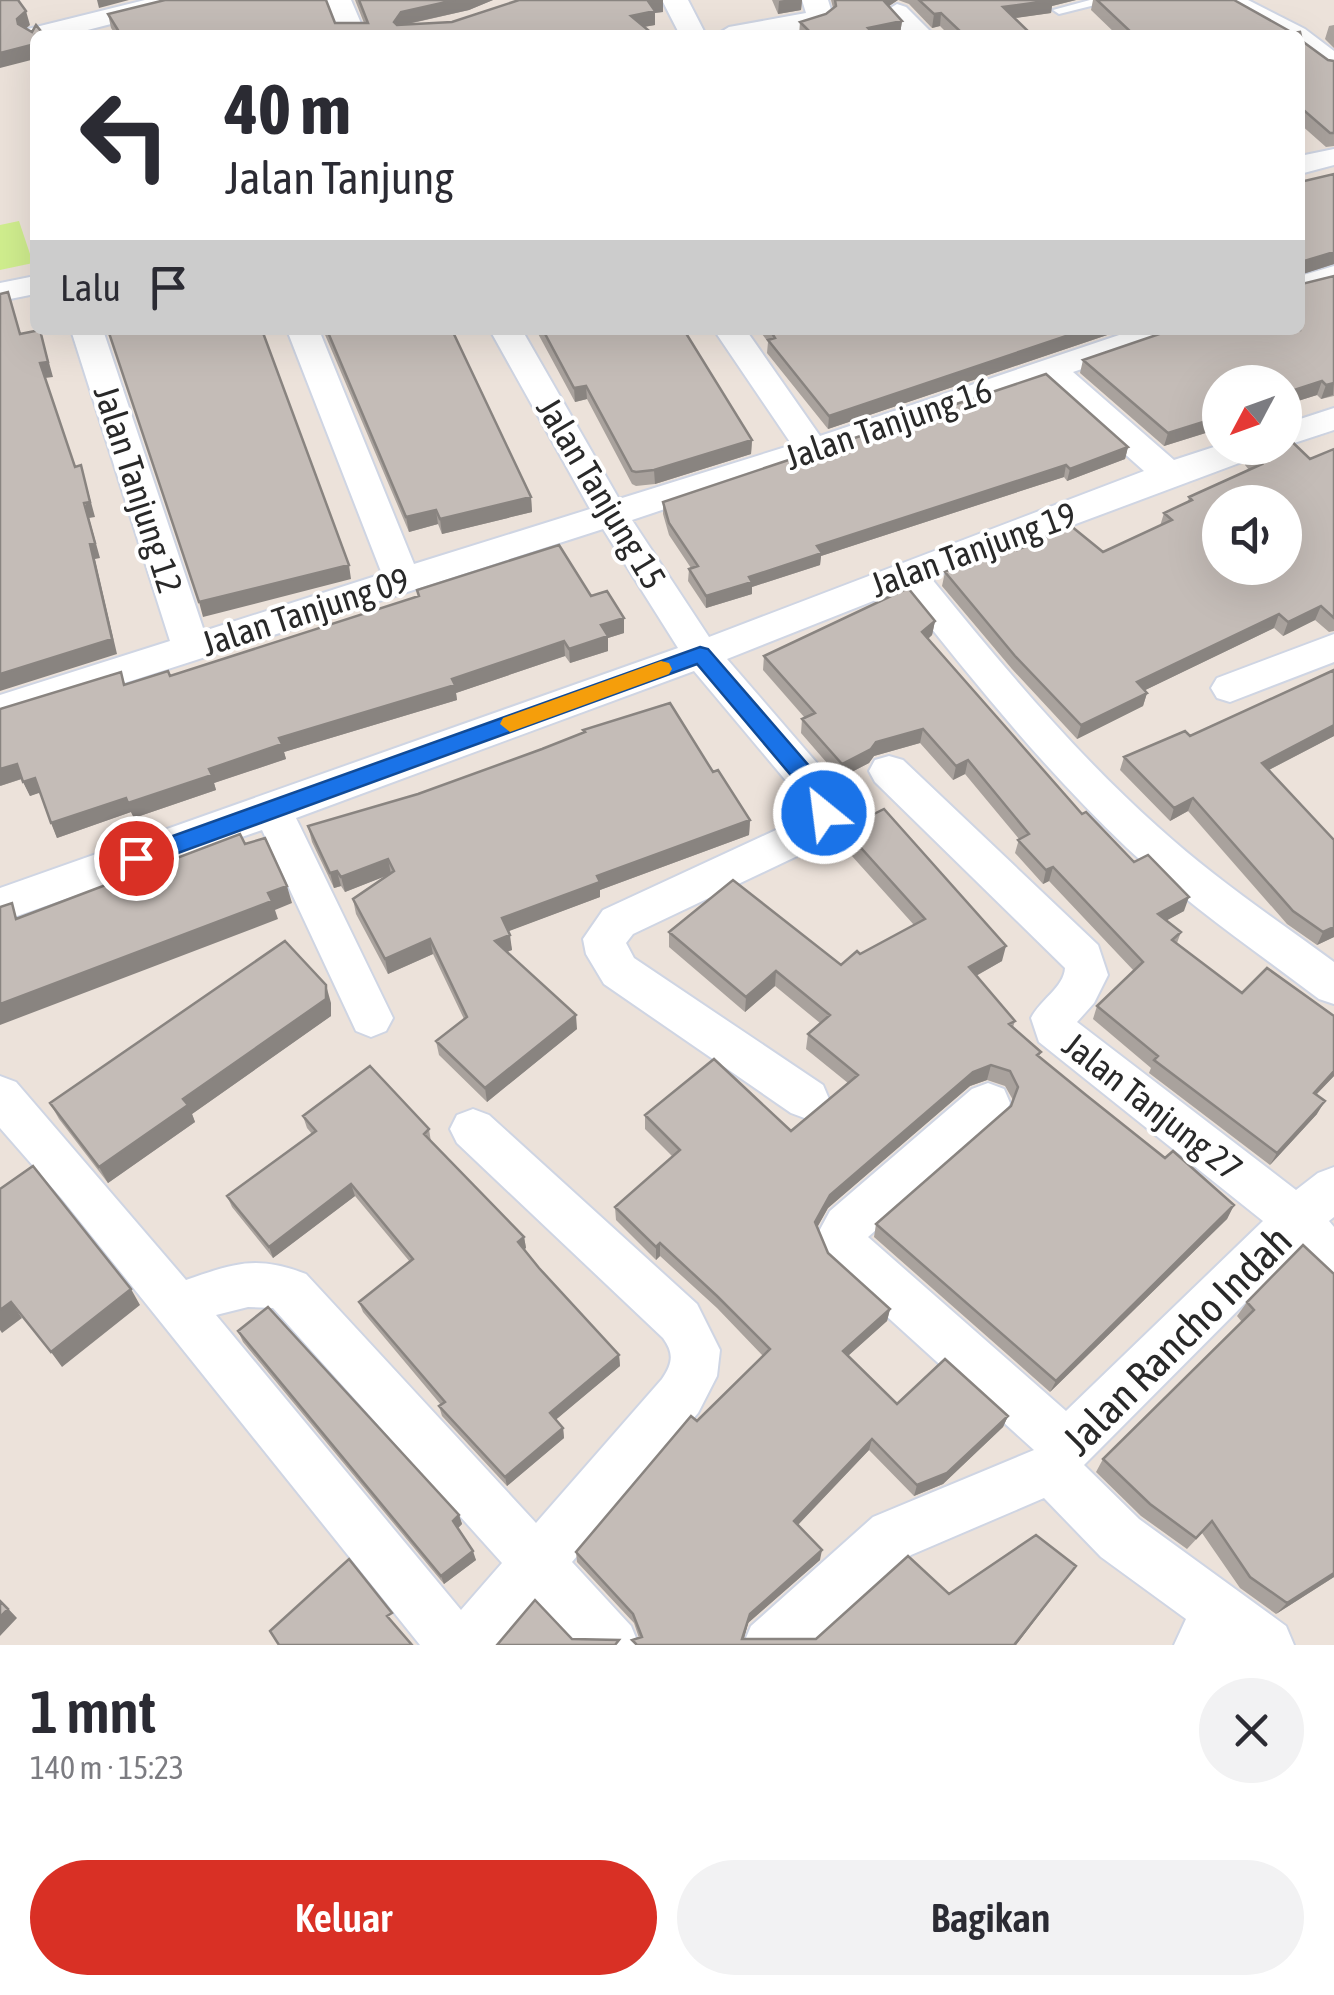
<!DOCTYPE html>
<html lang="id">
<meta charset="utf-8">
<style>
body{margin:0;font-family:"Asap Condensed",sans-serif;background:#f2f2f3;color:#2b2b33;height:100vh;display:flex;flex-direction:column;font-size:38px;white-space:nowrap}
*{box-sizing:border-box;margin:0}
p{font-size:32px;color:#7c7c81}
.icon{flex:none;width:55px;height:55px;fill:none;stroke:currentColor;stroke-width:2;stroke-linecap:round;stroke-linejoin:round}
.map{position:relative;height:1645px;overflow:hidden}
.panel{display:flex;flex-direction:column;background:#fff;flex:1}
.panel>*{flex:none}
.guide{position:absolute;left:30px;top:30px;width:1275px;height:305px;border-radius:15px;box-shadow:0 10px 40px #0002;background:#fff;color:#2b2b33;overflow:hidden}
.needle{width:65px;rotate:229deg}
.controls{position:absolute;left:1202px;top:365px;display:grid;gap:20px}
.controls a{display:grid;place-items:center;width:100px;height:100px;border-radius:50%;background:#fff;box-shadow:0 10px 40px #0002;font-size:50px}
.pin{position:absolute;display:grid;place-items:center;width:85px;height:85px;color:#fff;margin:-42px;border:5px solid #fff;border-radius:50%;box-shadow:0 2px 10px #0007}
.me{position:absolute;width:110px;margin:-55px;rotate:331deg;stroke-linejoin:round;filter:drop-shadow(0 0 8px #0008)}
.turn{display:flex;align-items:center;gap:35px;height:210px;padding:0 30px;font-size:45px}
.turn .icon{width:130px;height:130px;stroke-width:2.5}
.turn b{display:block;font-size:70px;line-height:85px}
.then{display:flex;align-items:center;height:95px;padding:0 30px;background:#0003;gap:20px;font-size:38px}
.round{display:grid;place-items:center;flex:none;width:105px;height:105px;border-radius:52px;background:#f2f2f3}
.headline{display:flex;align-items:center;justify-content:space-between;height:170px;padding:0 30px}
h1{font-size:60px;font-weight:600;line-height:75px}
.primary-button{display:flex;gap:20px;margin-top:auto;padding:20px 30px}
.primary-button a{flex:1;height:115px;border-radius:60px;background:#d93025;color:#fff;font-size:40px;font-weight:600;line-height:115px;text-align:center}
.primary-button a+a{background:#f2f2f3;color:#2b2b33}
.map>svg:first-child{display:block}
</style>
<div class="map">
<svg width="1334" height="1645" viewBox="0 0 1334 1645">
<rect width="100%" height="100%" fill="#ece2da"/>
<path fill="#d0ee8e" d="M19 221 33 263 0 270V225Z"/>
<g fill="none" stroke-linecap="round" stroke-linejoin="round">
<g stroke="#cfd5e3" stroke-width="4">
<path id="lane" d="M1090 0H1115L1059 14 1053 10Z"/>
</g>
<g stroke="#cfd5e3" stroke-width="4">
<path id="street" d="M145 0H189L185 5 68 35H35V42L24 35 28 29Z
M325 0H351L366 35H340Z
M662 0H688L706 35H680Z
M802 0H828L833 16C814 39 744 35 716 35L729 27 806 13Z
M1215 0H1248L1305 29 1334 51V72L1325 70 1300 51V35H1276Z
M897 4 906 7 934 35H906L884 12Z
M1334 149V165L1300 174V156Z
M1334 266V285L1300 295V276Z
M35 276V294L0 301V283Z
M71 330H103L204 631 382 574 287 330H319L414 564 590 509 490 330H522L619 499 792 445 714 330H746L820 436 1134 330H1181L1176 337 1073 372 1174 460 1220 445 1262 448 1258 456 931 578C1002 665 1074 752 1158 827 1213 877 1274 918 1334 962V1004L1319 999C1254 950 1187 904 1127 848 1044 769 972 680 901 590L727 659 829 777 844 813 833 839 633 934 626 943 634 958 823 1085 829 1099 823 1113 807 1119 791 1113 604 984 586 954 583 939 603 910 802 818 798 795 694 671 296 818 393 1018 386 1031 371 1037 356 1031 262 830 0 922V888L678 648 603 529 0 723V695L170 641ZM1044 382 1144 471 709 637 632 520Z
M1334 408V430L1285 446V424Z
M1334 634V662L1230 702 1217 698 1211 688 1217 678Z
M889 756 903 760 1098 945 1108 975 1094 1003 1077 1022 1296 1190 1318 1173 1334 1167V1217L1329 1221 1334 1227V1285L1317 1279 1295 1253 1084 1465 1139 1519 1286 1626 1294 1645H1174L1186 1619 1101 1557 1044 1498 911 1555 811 1645H743L751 1626 873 1517 1034 1450 828 1263 816 1237 830 1211 972 1089 988 1083 1004 1089 1010 1103 1004 1117 868 1237 1066 1411 1263 1221 1039 1042 1031 1018C1040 1000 1064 987 1065 968L875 782 869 771 875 760Z
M0 1076 16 1082 186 1280C235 1263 257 1255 306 1274L536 1523 662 1379C673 1363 674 1353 663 1338L457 1143 450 1129 457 1115 473 1109 489 1115 697 1304 720 1350 717 1376 698 1413 572 1562 631 1626 639 1645H576L537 1603 502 1645H420L62 1199 0 1128ZM248 1307 273 1308 502 1563 461 1610 216 1315Z"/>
</g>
<use href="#lane" fill="#fff" fill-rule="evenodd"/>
<use href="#street" fill="#fff" fill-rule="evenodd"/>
</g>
<path fill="#a9a29d" d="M355 0H493L469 10 404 25 663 12 655 13V25L644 27 654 35H116L111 28 108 14 335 23H364Z
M772 0H802L801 10 778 14Z
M831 0H1076L1052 6 1051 13 1015 18 1032 35H949L940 26 932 28 909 4 898 0 889 6 902 21 900 34 799 35 800 22 826 14 833 8Z
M1093 0H1234L1293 33 1300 32 1302 41 1328 60 1334 61V146L1326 147 1300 124V35H1117L1091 10Z
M1334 25V48L1325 39 1329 26Z
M1300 182 1334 264 1302 274V284L1334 276V396L1321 399 1317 395 1285 405V382H1220V440L1212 431 1164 446 1080 373 1083 360 1300 330Z
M323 330H452L531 497 532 512 442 534 438 524 409 532Z
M536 330H684L752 440 751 454 655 484 636 486 632 484 587 399 575 402Z
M759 330H1122L828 429 767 353 768 342Z
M1128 447 1125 459 1067 481 1064 477 821 556 820 565 752 587V594L706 608 688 581 689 569 691 568 669 535 663 514V502Z
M1334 449V631L1329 632 1315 620 1283 636 1274 628 1145 690 1147 693 1143 706 1077 739 1012 669 942 586 945 572 948 571 949 565 1017 550 1103 552 1160 526 1164 513 1188 502 1189 497 1249 470 1245 465 1249 451 1310 459Z
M591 596 624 618V633L608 638V651L570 663 565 656 456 693 457 700 284 752 286 759 214 783 216 790 134 818 131 812 57 838 40 792 30 796 22 779 0 786 121 672 125 684Z
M935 621 932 635 928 639 1082 814 1184 911 1166 920 1181 932 1177 943 1242 993 1334 1016V1076L1316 1095 1317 1114 1270 1165 1149 1073 1151 1068 1093 1019 1097 1006 1134 971 1049 881 1043 884 1015 853 1019 839 965 774 953 780 920 743 874 756 869 763 840 778 801 733 802 719 805 718 763 670 764 656Z
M583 730 713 772 750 820 749 835 600 890V897L508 931 512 950 507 952 577 1029 487 1102 439 1055 436 1041 464 1019 433 954 388 974 356 914 353 899 390 874 345 892 341 886 334 888 312 842 308 826 418 794 542 749 584 733Z
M1190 736H1334L1269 770 1334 937 1317 945 1287 924 1188 811 1170 821 1120 770 1124 757Z
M844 829 1002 961 976 976 1015 1021 1013 1027 1041 1052 1039 1057 1165 1158 1234 1205 1227 1219 1050 1392 874 1237 876 1224 1011 1106 1013 1100 1005 1086 987 1080 970 1086 828 1208 817 1227 828 1253 890 1309 887 1321 848 1356 897 1404 1008 1416 1003 1427 943 1484 914 1496 869 1450 798 1525 820 1560 748 1623 744 1639H816L949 1594 1070 1575 1016 1645 639 1638 634 1623 577 1562 576 1552 697 1421 763 1356 717 1308 660 1256 656 1260 616 1220 615 1207 673 1157 645 1129V1115L791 1131 848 1083 806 1049 808 1034 820 1023 775 986 745 1012 669 947V932L841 965 914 925 842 845Z
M331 1003V1016L192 1114 195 1122 108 1183 59 1119 50 1103Z
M303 1116 429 1129 431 1142 524 1237 526 1248 524 1249 539 1268 619 1355 620 1366 556 1419 563 1428 564 1438 507 1486 442 1416 439 1406 441 1405 363 1312 359 1302 410 1262 355 1196 273 1258 232 1207 227 1196 312 1134 307 1128Z
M1303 1245 1334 1577 1276 1614 1240 1588 1202 1533 1187 1549 1141 1516 1096 1472 1103 1459 1242 1322 1237 1316 1247 1302Z
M238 1331 459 1515 462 1524 458 1528 476 1560 444 1584 243 1342Z"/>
<path fill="#898480" d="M97 0H129L99 8Z
M455 0H493L469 10 402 25 395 35 394 22 401 12Z
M654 0H663V12L655 13V25L631 29V16L648 1Z
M784 0H802L801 10 778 14 779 1Z
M881 0H898L880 12Z
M1053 0H1076L1052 6 1051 13 1001 20 1003 7Z
M26 11 30 25 21 33 17 19Z
M941 13 940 26 932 28 934 14Z
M902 21 900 34 868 35V28Z
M35 44V59L0 68V53Z
M1334 252V264L1300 275 1301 262Z
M40 330 53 377 45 378 40 363Z
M1084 330H1122L828 429 829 416Z
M1322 381 1317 395 1285 405V393Z
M1334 383 1333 395 1321 399 1326 385Z
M586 386 587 399 575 402 574 388Z
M1216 418 1212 431 1164 446 1168 433Z
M752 440 751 454 655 484 654 470Z
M1128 447 1125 459 1067 481 1070 469Z
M81 465 95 517 89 518 100 558 95 559 117 654 0 691V674L90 544Z
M1066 465 1064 477 821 556 820 565 752 587V594L706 608V596L817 546Z
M531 497 532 512 442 534 440 519Z
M436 510 438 524 409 532 406 517Z
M349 565 351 579 203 617 199 602Z
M1321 606 1315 620 1283 636 1288 622Z
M1279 614 1274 628 1133 696 1137 682Z
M624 618V633L608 638V651L570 663 569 649 601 625Z
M935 621 932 635 920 646 922 632Z
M564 641 565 656 456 693 457 700 284 752 286 759 214 783 216 790 134 818 131 812 57 838 51 823 209 769 279 738Z
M1147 693 1143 706 1077 739 1081 725Z
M1334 725V736L1257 776 1262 763Z
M923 729 920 743 874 756 869 763 840 778 842 764 876 742Z
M968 760 965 774 953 780 956 766Z
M17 764 24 778 0 786V769Z
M35 778 42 792 30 796 23 782Z
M1193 798 1188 811 1170 821 1174 808Z
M750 820 749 835 600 890V897L504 933 502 918 597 876Z
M388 859 391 874 345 892 341 877Z
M1053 867 1049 881 1043 884 1046 870Z
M337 871 341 886 334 888 330 873Z
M287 886 292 903 275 910 278 919 0 1025V1004Z
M1189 897 1184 911 1153 928 1158 914Z
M1334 927V937L1317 945 1323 932Z
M510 935 512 950 497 955 495 941Z
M430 939 433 954 388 974 385 959Z
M1006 946 1002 961 965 982 969 967Z
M776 971 775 986 745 1012 746 997Z
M326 985 331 1003V1016L192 1114 195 1122 108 1183 99 1167Z
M576 1015 577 1029 487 1102 485 1088Z
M991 1065 987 1080 970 1086 828 1208 813 1235 815 1222 830 1195 973 1072Z
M1334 1071V1076L1306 1105 1314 1093Z
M1325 1101 1317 1114 1270 1165 1277 1153Z
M351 1184 355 1196 273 1258 269 1247Z
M1234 1205 1227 1219 1050 1392 1056 1381Z
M524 1237 526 1248 520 1253 518 1242Z
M660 1243V1256L656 1260V1247Z
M131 1289 140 1305 62 1367 51 1352Z
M11 1302 22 1318 2 1333 0 1330V1310Z
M890 1309 887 1321 840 1363 843 1351Z
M619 1355 620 1366 552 1423 550 1413Z
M1008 1416 1003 1427 943 1484 914 1496 917 1485Z
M563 1428 564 1438 507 1486 505 1477Z
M872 1439 869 1450 792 1531 794 1521Z
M459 1515 462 1524 456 1530 453 1521Z
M822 1550 820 1560 748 1623 742 1645V1639L750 1614Z
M473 1551 476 1560 444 1584 441 1576Z
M1076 1566 1016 1645H1014Z
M1334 1573V1577L1276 1614 1287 1603Z
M0 1600 17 1618 0 1636Z"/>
<path fill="#c4bcb7" stroke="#898480" stroke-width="2.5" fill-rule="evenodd" d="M0 0H18L26 11 17 19 18 24 32 32 36 25 44 35H35V44L0 53Z
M165 0H326L335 23H368L359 0H455L401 12 394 22 397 25 452 22 519 0H654L648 1 655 11 631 16 654 35H121L108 14Z
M835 0H883L902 21 868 28 875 35H813L800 22 826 14 836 6Z
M919 0H1054L1003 7 1032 35H964L941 13 934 14Z
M1097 0H1234L1293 33 1300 32 1302 41 1328 60 1334 61V133H1330L1300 107V35H1134Z
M1334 174V252L1301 262 1302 284 1334 276V383L1326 385 1322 381 1285 393V382H1220V422L1216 418 1168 433 1083 360 1171 330H1300V182Z
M8 292 20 334 40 330 48 362 40 363 75 467 81 465 90 502 84 503 95 543 90 544 112 639 0 674V294Z
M108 330H262L349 565 199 602Z
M327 330H452L531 497 440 519 436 510 406 517Z
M543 330H684L752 440 654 470 636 472 632 471 586 386 574 388Z
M770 330H1084L829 416 768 340 775 338Z
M1046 374 1128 447 1070 469 1066 465 817 546 822 553 749 577 752 582 706 596 689 569 698 566 669 523 663 502Z
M1285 435 1310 459 1334 449V618L1321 606 1288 622 1279 614 1137 682 1147 693 1081 725 1015 656 945 572 953 568 949 565 1008 541H1014L1017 550 1071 526 1103 552 1172 520 1164 513 1192 500 1189 497 1262 464 1249 451 1258 448H1285ZM1220 502H1285V568H1220Z
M559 545 591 596 607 591 624 618 601 625 608 636 569 649 564 641 452 679 455 685 279 738 282 744 209 769 212 775 128 803 126 798 51 823 35 778 23 782 17 764 0 769V709L121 672 124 685 168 671 170 676 419 596 417 590Z
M908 588 935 621 922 632 1082 814 1086 812 1134 862 1148 855 1189 897 1158 914 1181 932 1172 940 1242 993 1267 968 1334 1016V1071L1314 1093 1325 1101 1277 1153 1154 1060 1158 1056 1097 1006 1143 962 1053 867 1046 870 1018 840 1029 834 968 760 956 766 923 729 876 742 871 749 842 764 802 719 815 713 764 656Z
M1334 670V725L1262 763 1334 840V927L1323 932 1293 911 1193 798 1174 808 1124 757 1185 731 1190 736Z
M670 703 713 772 718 770 750 820 597 876 600 882 502 918 510 935 495 941 576 1015 485 1088 436 1041 467 1017 430 939 385 959 353 899 394 871 388 859 341 877 337 871 330 873 308 826 418 794 542 749 585 732 583 730Z
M884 809 1006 946 969 967 1015 1021 1009 1024 1041 1052 1037 1055 1086 1095 1165 1158 1173 1151 1234 1205 1056 1381 876 1224 1011 1106 1018 1087 1010 1071 991 1065 973 1072 830 1195 815 1222 828 1253 890 1309 843 1351 897 1404 945 1359 1008 1416 947 1473 917 1485 872 1439 794 1521 822 1550 750 1614 742 1639H816L908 1556 949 1594 1036 1535 1076 1566 1014 1645H637L632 1640 642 1637 633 1614 576 1552 691 1416 697 1421 770 1349 717 1296 660 1243 656 1247 615 1207 680 1150 645 1115 714 1059 791 1131 858 1075 808 1034 830 1015 776 971 746 997 669 932 733 880 841 965 857 951 860 954 925 919 844 829Z
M240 834 245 844 265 838 287 886 268 893 272 901 0 1004V907L12 903 16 919Z
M285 941 326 985V999L183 1099 188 1105 99 1167 50 1103Z
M370 1066 429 1129 424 1134 524 1237 518 1242 539 1268 619 1355 550 1413 563 1428 505 1477 439 1406 445 1402 359 1302 413 1259 351 1184 269 1247 227 1196 316 1131 303 1116Z
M33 1166 131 1289 51 1352 11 1302 0 1310V1189Z
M1303 1245 1334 1274V1573L1287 1603 1250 1577 1212 1521 1196 1538 1150 1504 1103 1459 1254 1310 1247 1302Z
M268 1307 459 1515 453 1521 473 1551 441 1576 238 1331Z
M349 1559 392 1613 387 1616 412 1645H279L270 1631Z
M535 1600 572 1639 619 1640 615 1645H497Z
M0 1601 8 1609 0 1617Z"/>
<path fill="#1a73e8" stroke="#114b97" stroke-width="2.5" d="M700 647 708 649 823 782 835 813 832 819H816L805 792 697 664 145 865H128L125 858 128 852Z"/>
<path fill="#f59e0b" d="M661 661 669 663 672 669 669 674 510 732 500 724 503 718Z"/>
<g text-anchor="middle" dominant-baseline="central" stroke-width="8" stroke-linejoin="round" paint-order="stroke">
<g font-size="35" fill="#292929" stroke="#fff">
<text transform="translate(888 423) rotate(-19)">Jalan Tanjung 16</text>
<text transform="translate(139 489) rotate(72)">Jalan Tanjung 12</text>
<text transform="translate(602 493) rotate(59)">Jalan Tanjung 15</text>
<text transform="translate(973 549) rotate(-20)">Jalan Tanjung 19</text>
<text transform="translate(305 611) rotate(-18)">Jalan Tanjung 09</text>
<text transform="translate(1153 1106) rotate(38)">Jalan Tanjung 27</text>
</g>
<g font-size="42" fill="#292929" stroke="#fff">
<text transform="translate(1177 1340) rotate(-45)">Jalan Rancho Indah</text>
</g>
</g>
</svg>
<div class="controls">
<a><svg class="needle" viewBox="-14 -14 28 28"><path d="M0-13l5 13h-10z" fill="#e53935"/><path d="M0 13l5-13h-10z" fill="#7c7c81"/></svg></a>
<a><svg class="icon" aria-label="sound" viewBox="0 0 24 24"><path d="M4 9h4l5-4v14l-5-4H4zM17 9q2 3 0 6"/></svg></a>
</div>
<div class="pin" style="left:136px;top:858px;background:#d93025"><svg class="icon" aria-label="arrive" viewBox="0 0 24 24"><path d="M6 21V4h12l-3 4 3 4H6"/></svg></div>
<svg class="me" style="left:824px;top:813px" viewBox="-20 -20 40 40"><circle r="17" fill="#1a73e8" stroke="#fff" stroke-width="3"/><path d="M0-11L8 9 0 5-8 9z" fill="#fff"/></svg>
<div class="guide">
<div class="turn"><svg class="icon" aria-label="left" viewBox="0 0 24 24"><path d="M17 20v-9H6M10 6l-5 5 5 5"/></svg><div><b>40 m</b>Jalan Tanjung</div></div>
<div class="then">Lalu<svg class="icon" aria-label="arrive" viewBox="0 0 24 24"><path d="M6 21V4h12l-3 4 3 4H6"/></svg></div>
</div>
</div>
<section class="panel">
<div class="headline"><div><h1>1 mnt</h1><p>140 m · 15:23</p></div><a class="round"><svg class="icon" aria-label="close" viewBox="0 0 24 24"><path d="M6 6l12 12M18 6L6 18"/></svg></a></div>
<div class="primary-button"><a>Keluar</a><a>Bagikan</a></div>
</section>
